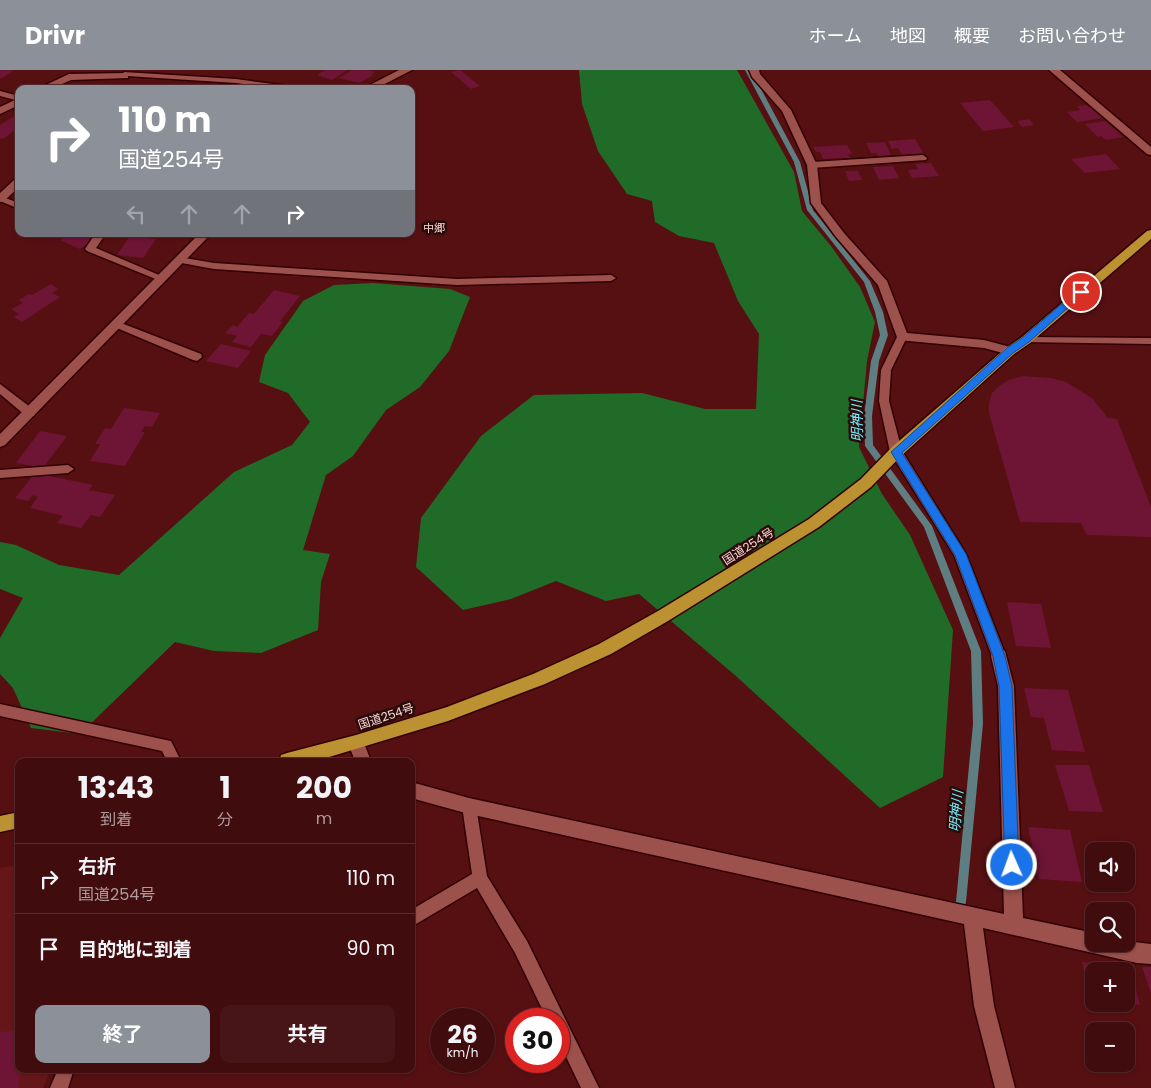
<!DOCTYPE html>
<html lang="ja">
<meta charset="utf-8">
<style>
body{margin:0;font-family:Poppins,"Noto Sans JP",sans-serif;background:#471517;color:#f1f3f6;height:100vh;display:flex;flex-direction:column;font-size:19px;white-space:nowrap}
*{box-sizing:border-box;margin:0}
p{font-size:16px;color:#ae9b9e}
.icon{flex:none;width:28px;height:28px;fill:none;stroke:currentColor;stroke-width:2;stroke-linecap:round;stroke-linejoin:round}
.map{position:relative;flex:1;overflow:hidden}
.drawer{position:absolute;left:15px;top:688px;width:400px;height:315px;display:flex;flex-direction:column;background:#400c0e;border-radius:10px;box-shadow:0 1px 4px #0004,0 0 0 1px #592c2e}
.drawer>*{flex:none}
.guide{position:absolute;left:15px;top:15px;width:400px;height:152px;border-radius:10px;box-shadow:0 1px 4px #0004,0 0 0 1px #592c2e;background:#8c9099;color:#fff;overflow:hidden}
.fabs{position:absolute;left:1085px;top:772px;display:grid;gap:10px}
.fabs a{display:grid;place-items:center;width:50px;height:50px;border-radius:10px;background:#400c0e;box-shadow:0 1px 4px #0004,0 0 0 1px #592c2e;font-size:25px}
.speed{position:absolute;left:430px;top:938px;display:flex;gap:10px;font-size:25px;font-weight:700;text-align:center}
.speed>*{display:grid;place-content:center;width:65px;height:65px;border-radius:50%;background:#400c0e;box-shadow:0 1px 4px #0004,0 0 0 1px #592c2e;line-height:1}
.speed small{font-size:12px;font-weight:400}
.speed .limit{border:8px solid #d22;background:#fff;color:#111}
.pin{position:absolute;display:grid;place-items:center;width:42px;height:42px;color:#fff;margin:-21px;border:2px solid #fff;border-radius:50%;box-shadow:0 1px 5px #0007}
.me{position:absolute;width:55px;margin:-28px;rotate:358deg;stroke-linejoin:round;filter:drop-shadow(0 0 4px #0008)}
.turn{display:flex;align-items:center;gap:18px;height:105px;padding:0 20px;font-size:22px}
.turn .icon{width:65px;height:65px;stroke-width:2.5}
.turn b{display:block;font-size:35px;line-height:42px}
.lanes{display:flex;align-items:center;height:48px;padding:0 20px;background:#0003;justify-content:center;gap:25px;direction:ltr}
.lanes .off{opacity:.35}
.eta{display:flex;justify-content:space-evenly;align-items:center;height:85px;text-align:center}
.eta b{font-size:30px;font-weight:700;line-height:35px}
.button{display:flex;gap:10px;margin-top:auto;padding:10px 20px}
.button a{flex:1;height:58px;border-radius:10px;background:#8c9099;color:#fff;font-size:20px;font-weight:700;line-height:58px;text-align:center}
.button a+a{background:#471517;color:#f1f3f6}
ul{padding:0;list-style:none}
li{display:flex;align-items:center;gap:15px;height:70px;padding:0 20px;border-top:1px solid #592c2e}
li div{flex:1}
li b{display:block;font-size:19px}
li em{font-style:normal}
header{display:flex;align-items:center;gap:30px;box-sizing:border-box;height:70px;padding:0 25px;background:#8c9099;color:#fff}
header strong{font-size:24px}
nav{display:flex;gap:28px;margin-inline-start:auto;font-size:18px}
.map>svg:first-child{display:block}
</style>
<header>
<strong>Drivr</strong>
<nav><a>ホーム</a><a>地図</a><a>概要</a><a>お問い合わせ</a></nav>
</header>
<div class="map">
<svg width="1151" height="1018" viewBox="0 0 1151 1018">
<rect width="100%" height="100%" fill="#561012"/>
<path fill="#651618" d="M19 795V999H51L43 1018H0V798Z"/>
<path fill="#216b28" d="M579 0H737L794 102 802 141 831 176 860 217 875 252 867 291 859 377 882 424 910 465 953 560 943 707 880 738 736 606 639 524 606 531 556 511 511 529 463 540 416 497 421 448 481 366 534 325 642 323 705 339H756L759 264 738 231 714 173 679 166 655 152 652 131 627 124 598 81 582 34Z
M373 213 450 219 470 227 449 281 420 317 386 340 353 386 326 405 303 480 330 484 321 512 318 560 261 583 214 581 175 572 80 664 31 658 13 618 0 604V568L23 528 0 519V472L16 475 59 495 119 505 234 402 292 375 310 352 288 323 259 312 265 285 303 231 334 215Z"/>
<g fill="none" stroke-linecap="round" stroke-linejoin="round">
<path fill="#5e7e81" fill-rule="evenodd" d="M745 0H751L800 92 813 140 870 211 883 242 888 265 879 291 872 346 873 375 932 456 981 581 983 654 966 832 965 836 961 837 957 836 956 832 973 654 971 581 924 457 865 376 864 346 871 291 880 265 875 242 864 212 807 140 794 92Z"/>
</g>
<path fill="#6e1435" d="M0 0H10L13 1 2 8H0Z
M325 0H347L332 10 317 5Z
M352 0H368L375 2 371 5H374L359 13 339 8Z
M460 0 480 16 471 19 451 2Z
M990 30 1014 57 983 61 960 33Z
M1089 35 1104 48 1077 52 1067 42 1080 40 1077 36Z
M19 43V57L3 69 0 68V55Z
M1029 49 1034 55 1022 57 1017 51Z
M1106 51 1123 67 1106 70 1101 66 1098 67 1085 54Z
M915 69 924 84 902 85 898 78 892 79 888 71Z
M885 72 891 85 878 86 876 83H871L866 73Z
M847 75 852 84H848L850 88 823 89 820 82H816L813 77Z
M1106 84 1120 99 1085 103 1071 89Z
M931 93 939 106 912 108 908 100 918 99 915 94Z
M893 96 899 108 879 110 873 97Z
M845 101H858L862 110 849 111Z
M69 164H81L94 169 80 179 60 170Z
M130 166 156 169 143 188 117 185Z
M51 214 58 219 52 223 60 227 22 252 14 247 19 244 11 239 23 233 19 230 29 224 32 225Z
M274 220 300 226 280 251 283 252 272 266 261 264 251 277 232 272 237 266 225 263 233 255 237 257 249 243 254 244Z
M221 274 251 281 238 298 206 291Z
M1022 306 1051 308 1066 312 1092 328 1108 348 1117 349 1151 437V467L1087 465 1081 453 1020 452 989 343V333L992 323 999 316 1009 310Z
M124 338 160 343 152 357 145 356 141 362H145L125 396 90 391 100 374H95L105 358 111 359Z
M40 361 67 366 43 398 16 393Z
M35 403 93 415 89 420 115 425 100 447 91 445 81 458 57 453 63 446 30 438 38 427 33 425 28 431 15 428Z
M1007 532 1041 534 1051 578 1016 576Z
M1024 618 1068 620 1085 682 1052 680 1044 648 1031 647Z
M1055 695H1089L1103 742 1069 741Z
M1028 757 1070 760 1082 812 1039 809Z
M1082 892 1130 895 1140 935 1126 934V901H1094V933L1091 932Z
M1142 897H1151V923Z
M19 959V999H21L18 1018H0V962Z"/>
<g fill="none" stroke-linecap="round" stroke-linejoin="round">
<g stroke="#320003" stroke-width="3">
<path id="lane" d="M124 2 236 9 296 17 300 19H276L236 13 127 6 123 4Z
M0 21 19 26V31L0 26Z
M923 85 927 88 926 90 812 98 808 95 812 92Z
M0 126 19 133V139L0 131Z
M95 164 105 165 96 178 166 208 161 211 158 210 87 181 85 179Z
M179 187 214 193 457 209 611 205 616 208 611 211 457 215 214 199 176 192 174 190Z
M116 251 201 284 202 287 197 291 193 290 112 256 111 254Z
M902 264 907 267 891 300 889 331 902 381 966 484 1006 586 1004 590 999 592 994 590 992 586 954 485 890 382 879 331 881 300 897 267Z
M1026 267 1151 268V274L1022 272 1021 270Z
M0 314 34 340 35 343 34 346H26L0 324Z
M68 395 74 399 68 403 0 408V400Z
M0 634 166 670 171 671 181 691H167L162 681 0 646Z
M469 729 474 731 476 736 487 806 527 871 599 1018H581L559 972V949H547L515 883 477 818 411 857V840L472 804 462 736 464 731Z
M58 999H74L68 1018H50Z"/>
</g>
<g stroke="#320003" stroke-width="3">
<path id="street" d="M399 0H412L375 19H362Z
M749 0H759L760 4 791 40 817 95 821 133 844 163 887 211 907 263 984 270 1014 278 1016 281 1014 284 1010 285 984 278 898 270 878 215 836 167 811 133 807 95 782 41 752 7Z
M1049 0H1060L1151 77V85L1147 84Z
M125 3 128 4V8L71 10 51 19H37L69 4Z
M19 28V35L0 44V37Z
M19 108V117L4 131 0 132V123L15 109Z
M199 164H211L5 375 0 377V364Z
M999 579 1005 581 1014 616 1023 848 1094 863V874H1126V871L1151 874V894L1137 893 983 858 994 936 1015 1018H995L974 936 964 854 469 744 411 728V712L469 728 1004 844 998 616 991 586 993 581Z
M356 665 362 668 371 691H355L348 673 350 668Z"/>
</g>
<g stroke="#320003" stroke-width="3">
<path id="highway" d="M1151 160V169L1030 273 1014 284 901 386 871 417 819 457 668 551 611 584 545 614 448 651 316 691H279L281 685 287 683 356 665 447 637 533 604 599 574 658 541 809 449 861 409 891 378 1006 278 1022 267 1147 161Z
M19 742V758L0 762V746Z"/>
</g>
<use href="#lane" fill="#9d514c" fill-rule="evenodd"/>
<use href="#street" fill="#9d514c" fill-rule="evenodd"/>
<use href="#highway" fill="#bb9131" fill-rule="evenodd"/>
</g>
<path fill="#1a73e8" stroke="#114b97" d="M1078 220H1084L1086 222 1029 272 1013 283 902 383 966 484 1005 586 1012 616 1019 795 1017 800 1012 802 1007 800 1005 795 999 616 993 586 955 485 891 382 1007 278 1022 268Z"/>
<g text-anchor="middle" dominant-baseline="central" stroke-width="5" stroke-linejoin="round" paint-order="stroke">
<g font-size="11" fill="#fbd7d3" stroke="#290b0a">
<text x="434" y="158">中郷</text>
</g>
<g font-size="12" fill="#fbd7d3" stroke="#290b0a">
<text transform="translate(748 476) rotate(-32)">国道254号</text>
<text transform="translate(386 646) rotate(-18)">国道254号</text>
</g>
<g font-size="14" font-style="italic" fill="#74effc" stroke="#290b0a">
<text transform="translate(857 351) rotate(-91)">明神川</text>
<text transform="translate(956 741) rotate(-85)">明神川</text>
</g>
</g>
</svg>
<div class="fabs">
<a><svg class="icon" aria-label="sound" viewBox="0 0 24 24"><path d="M4 9h4l5-4v14l-5-4H4zM17 9q2 3 0 6"/></svg></a>
<a><svg class="icon" aria-label="search" viewBox="0 0 24 24"><circle cx="10" cy="10" r="6"/><path d="M15 15l6 6"/></svg></a>
<a>+</a>
<a>−</a>
</div>
<div class="speed"><div>26<small>km/h</small></div><div class="limit">30</div></div>
<div class="pin" style="left:1081px;top:222px;background:#d93025"><svg class="icon" aria-label="arrive" viewBox="0 0 24 24"><path d="M6 21V4h12l-3 4 3 4H6"/></svg></div>
<svg class="me" style="left:1012px;top:795px" viewBox="-20 -20 40 40"><circle r="17" fill="#1a73e8" stroke="#fff" stroke-width="3"/><path d="M0-11L8 9 0 5-8 9z" fill="#fff"/></svg>
<div class="guide">
<div class="turn"><svg class="icon" aria-label="right" viewBox="0 0 24 24"><path d="M7 20v-9h11M14 6l5 5-5 5"/></svg><div><b>110 m</b>国道254号</div></div>
<div class="lanes"><svg class="icon off" aria-label="left" viewBox="0 0 24 24"><path d="M17 20v-9H6M10 6l-5 5 5 5"/></svg><svg class="icon off" aria-label="ahead" viewBox="0 0 24 24"><path d="M12 20V5M6 11l6-6 6 6"/></svg><svg class="icon off" aria-label="ahead" viewBox="0 0 24 24"><path d="M12 20V5M6 11l6-6 6 6"/></svg><svg class="icon" aria-label="right" viewBox="0 0 24 24"><path d="M7 20v-9h11M14 6l5 5-5 5"/></svg></div>
</div>
<section class="drawer">
<div class="eta">
<div><b>13:43</b><p>到着</p></div>
<div><b>1</b><p>分</p></div>
<div><b>200</b><p>m</p></div>
</div>
<ul>
<li><svg class="icon" aria-label="right" viewBox="0 0 24 24"><path d="M7 20v-9h11M14 6l5 5-5 5"/></svg><div><b>右折</b><p>国道254号</p></div><em>110 m</em></li>
<li><svg class="icon" aria-label="arrive" viewBox="0 0 24 24"><path d="M6 21V4h12l-3 4 3 4H6"/></svg><div><b>目的地に到着</b></div><em>90 m</em></li>
</ul>
<div class="button"><a>終了</a><a>共有</a></div>
</section>
</div>
